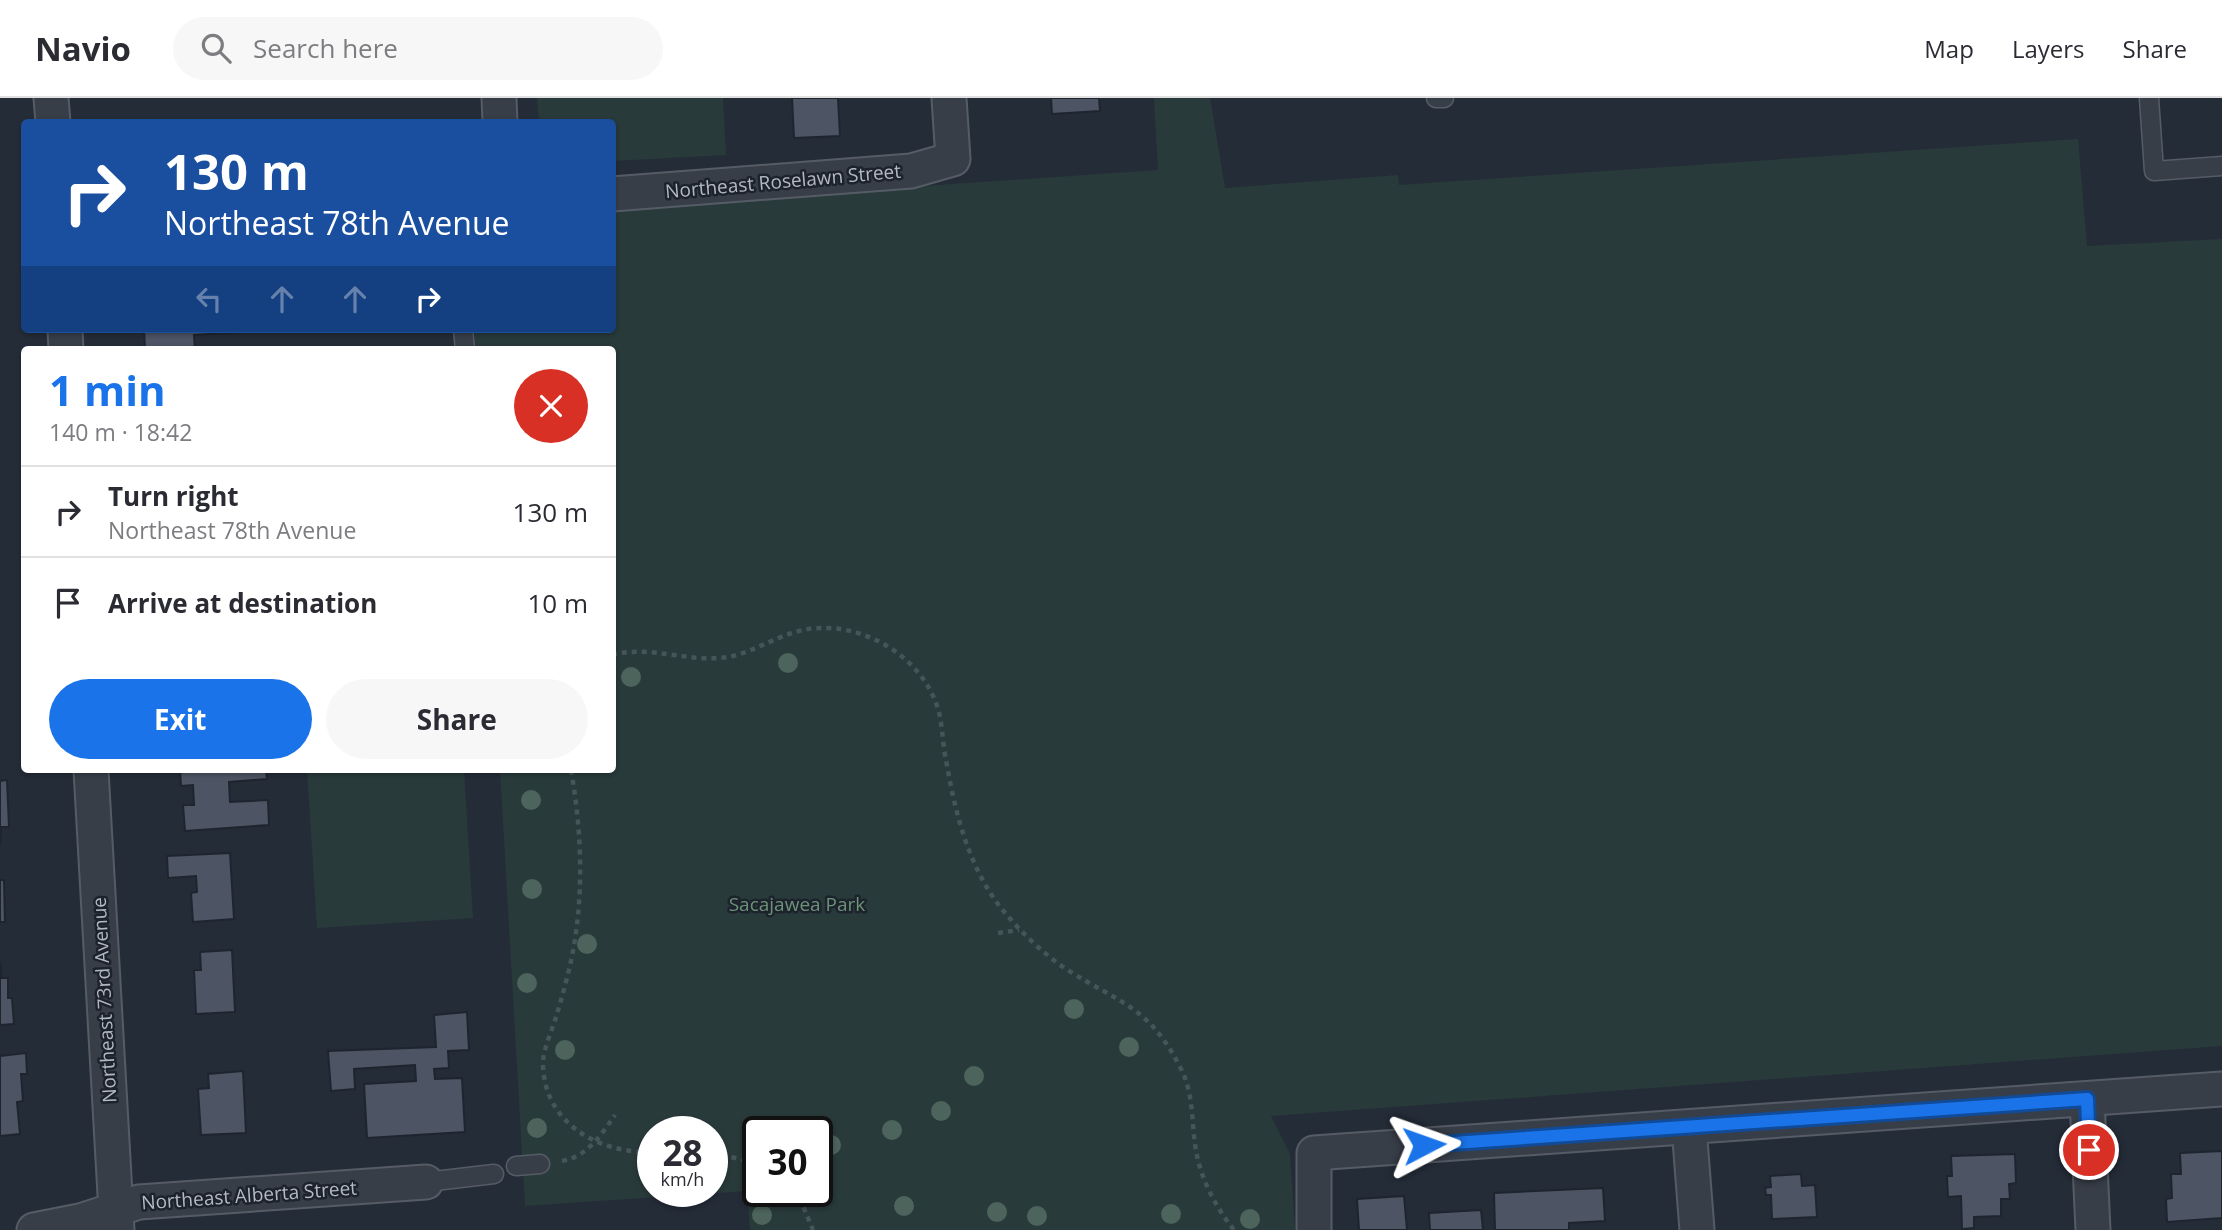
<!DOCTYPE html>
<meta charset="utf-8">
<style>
body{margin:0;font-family:"Open Sans",sans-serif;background:#f7f7f7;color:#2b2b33;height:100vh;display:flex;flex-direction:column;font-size:26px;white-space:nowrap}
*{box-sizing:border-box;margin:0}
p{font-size:23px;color:#7c7c81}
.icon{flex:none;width:38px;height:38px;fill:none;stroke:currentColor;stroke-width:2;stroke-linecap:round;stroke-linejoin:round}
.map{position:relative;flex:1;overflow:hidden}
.details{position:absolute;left:21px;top:248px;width:595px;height:427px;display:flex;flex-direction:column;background:#fff;border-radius:7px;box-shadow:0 2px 5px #0004}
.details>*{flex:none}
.hud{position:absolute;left:21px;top:21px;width:595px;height:214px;border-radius:7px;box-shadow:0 2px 5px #0004;background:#1a4fa0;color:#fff;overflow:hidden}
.speed{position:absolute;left:637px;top:1018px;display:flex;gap:14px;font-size:35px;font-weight:700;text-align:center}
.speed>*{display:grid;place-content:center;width:91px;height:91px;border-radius:50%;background:#fff;box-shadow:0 2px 5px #0004;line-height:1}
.speed small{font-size:18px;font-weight:400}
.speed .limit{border:4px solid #111;border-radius:10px;background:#fff;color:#111}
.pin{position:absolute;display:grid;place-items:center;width:60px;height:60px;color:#fff;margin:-30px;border:4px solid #fff;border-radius:50%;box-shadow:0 2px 7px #0007}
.me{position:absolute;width:77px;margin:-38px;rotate:86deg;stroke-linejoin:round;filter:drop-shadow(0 0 5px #0008)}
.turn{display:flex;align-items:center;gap:24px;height:147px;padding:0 28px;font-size:32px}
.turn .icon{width:91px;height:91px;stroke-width:2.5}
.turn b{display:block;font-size:49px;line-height:60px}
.lanes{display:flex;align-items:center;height:66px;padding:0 28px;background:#0003;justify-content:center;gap:35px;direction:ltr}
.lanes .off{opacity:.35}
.round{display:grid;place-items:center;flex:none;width:74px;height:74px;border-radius:37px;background:#f7f7f7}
.overview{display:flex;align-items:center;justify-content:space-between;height:119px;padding:0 28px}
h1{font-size:42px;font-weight:700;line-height:52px;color:#1a73e8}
.action{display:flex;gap:14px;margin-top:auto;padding:14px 28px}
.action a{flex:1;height:80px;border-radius:42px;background:#1a73e8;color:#fff;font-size:28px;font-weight:700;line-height:80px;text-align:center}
.action a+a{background:#f7f7f7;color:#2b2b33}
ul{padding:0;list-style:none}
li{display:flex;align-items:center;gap:21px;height:91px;padding:0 28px;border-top:2px solid #e1e1e2}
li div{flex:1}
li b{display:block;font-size:26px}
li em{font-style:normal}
header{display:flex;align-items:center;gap:42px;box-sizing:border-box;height:98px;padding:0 35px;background:#fff;border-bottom:2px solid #e1e1e2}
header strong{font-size:33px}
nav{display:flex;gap:38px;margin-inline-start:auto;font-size:24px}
.search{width:490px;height:63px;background:#f7f7f7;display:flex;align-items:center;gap:18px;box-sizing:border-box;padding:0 24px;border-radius:38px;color:#7c7c81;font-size:26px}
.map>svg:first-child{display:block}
</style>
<header>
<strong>Navio</strong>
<div class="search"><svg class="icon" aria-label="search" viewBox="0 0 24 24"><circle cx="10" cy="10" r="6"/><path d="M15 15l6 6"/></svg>Search here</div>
<nav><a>Map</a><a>Layers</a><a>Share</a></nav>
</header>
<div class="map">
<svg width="2222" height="1132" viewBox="0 0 2222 1132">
<rect width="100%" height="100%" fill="#242c38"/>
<path fill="#293a3b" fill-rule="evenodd" d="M537 0H723L726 57 613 63 612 24H539Z
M1154 0H1210L1225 90 1398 77 1399 87 2078 41 2087 148 2222 141V948L1271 1018 1290 1056 1295 1132H750L747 1093 525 1108 500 672H612V252H476L474 231H612L613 109 1158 72ZM653 1034H712V1094H653ZM758 1034H817V1094H758Z
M307 672H464L473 820 317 830Z"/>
<path fill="#4d5463" stroke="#1f252f" stroke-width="2" d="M792 0H838L840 38 794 40Z
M1051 0H1099L1100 13 1052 16Z
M144 231H243V234L194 237 195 252H145Z
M180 672H266L267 681 229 684 230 704 268 702 269 727 185 733 183 707H194L193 687 181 688Z
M7 682 9 729H1L0 747V683Z
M230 755 234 821 193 824 191 795 197 794 196 778 168 780 167 758Z
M0 782H4L5 824H0Z
M232 852 235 914 196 916 194 872H201L200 854Z
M0 864 2 880H8V900H12L14 926 0 927Z
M467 914 469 952 448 953 449 970 434 971 435 981 462 980 465 1034 367 1040 364 986 416 983 415 967 354 971 355 991 331 993 328 953 436 949 434 917Z
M26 955 27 976H21L23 1003 17 1004 20 1036 0 1038V958Z
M243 973 246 1035 201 1037 198 991 209 990 208 976Z
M2222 1053V1120L2167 1124 2166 1101 2172 1100 2171 1076H2181L2180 1055Z
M2015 1056 2016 1085 2009 1086 2010 1101H2001V1118L1974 1119V1130L1962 1131 1961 1098 1948 1099 1947 1078H1952L1951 1058Z
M1801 1076 1802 1088 1815 1087 1817 1119 1772 1121 1771 1097H1766L1765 1090 1771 1089 1770 1078Z
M1603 1090 1605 1123 1569 1125V1132H1495L1494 1095Z
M1404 1098 1407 1132H1359L1357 1101Z
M1481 1112 1483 1132H1430L1429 1115Z"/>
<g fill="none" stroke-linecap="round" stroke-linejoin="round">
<g stroke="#565c66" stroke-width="21">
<path id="lane" d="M1436 0H1444
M2149 0 2154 73 2222 68
M463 231 465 252
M516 1068 540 1066
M426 1084 494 1076"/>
</g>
<g stroke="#565c66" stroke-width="37">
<path id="street" d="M51 0 53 24
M499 0 500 24
M612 96 911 73 953 61 949 0
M65 231 66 252
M91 672 117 1132
M2087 1001 2093 1132
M1689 1029 1697 1132
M34 1132 80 1123 139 1104 426 1084
M1314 1132V1055L2222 991"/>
</g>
<path stroke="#465558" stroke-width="4.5" stroke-dasharray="5 5" stroke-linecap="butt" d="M612 557C651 546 693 567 733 558 757 552 779 537 803 532 856 521 917 554 936 605 943 623 942 644 946 662 955 714 968 768 1001 810 1019 832 1042 855 1066 871 1119 905 1149 908 1180 969 1196 998 1190 1031 1198 1062 1204 1087 1218 1112 1234 1132
M571 672C581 729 584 789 574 847 570 871 563 896 556 919 552 933 543 951 543 965 543 1025 599 1056 653 1054
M998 835 1019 832
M712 1054 758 1066
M562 1063C587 1059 601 1037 615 1017
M791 1094 803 1108 813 1132"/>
<use href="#lane" stroke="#383e48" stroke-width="18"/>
<use href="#street" stroke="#383e48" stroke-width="33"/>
</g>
<g fill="#4c645b">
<circle cx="788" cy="565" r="10"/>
<circle cx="631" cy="579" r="10"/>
<circle cx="531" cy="702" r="10"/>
<circle cx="532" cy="791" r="10"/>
<circle cx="587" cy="846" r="10"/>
<circle cx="527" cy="885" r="10"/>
<circle cx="1074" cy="911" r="10"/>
<circle cx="1129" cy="949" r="10"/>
<circle cx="565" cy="952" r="10"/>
<circle cx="974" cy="978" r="10"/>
<circle cx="941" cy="1013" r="10"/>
<circle cx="537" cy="1030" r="10"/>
<circle cx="892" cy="1032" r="10"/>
<circle cx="831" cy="1047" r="10"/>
<circle cx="904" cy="1108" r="10"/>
<circle cx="997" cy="1114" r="10"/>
<circle cx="1171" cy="1116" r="10"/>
<circle cx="762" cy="1117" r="10"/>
<circle cx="1037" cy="1118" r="10"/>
<circle cx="1250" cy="1121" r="10"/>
</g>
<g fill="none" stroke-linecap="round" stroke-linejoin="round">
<g stroke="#114b97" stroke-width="18">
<path id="route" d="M1424 1047 2087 1001 2089 1052"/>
</g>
<use href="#route" stroke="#1a73e8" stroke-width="12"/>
</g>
<g text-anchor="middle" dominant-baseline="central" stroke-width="5" stroke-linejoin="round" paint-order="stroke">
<g font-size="19" fill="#b3b9c4" stroke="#1d232d">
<text transform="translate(783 83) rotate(-5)">Northeast Roselawn Street</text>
<text transform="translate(104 902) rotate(-93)">Northeast 73rd Avenue</text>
<text transform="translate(249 1097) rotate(-4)">Northeast Alberta Street</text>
</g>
<g font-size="19" fill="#6c9277" stroke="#1d232d">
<text x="797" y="806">Sacajawea Park</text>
</g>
</g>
</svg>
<div class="speed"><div>28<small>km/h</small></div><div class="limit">30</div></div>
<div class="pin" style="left:2089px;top:1052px;background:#d93025"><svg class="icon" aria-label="arrive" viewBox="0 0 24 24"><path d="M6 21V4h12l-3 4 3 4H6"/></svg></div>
<svg class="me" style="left:1424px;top:1047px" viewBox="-20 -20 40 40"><path d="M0-17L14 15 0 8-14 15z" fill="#1a73e8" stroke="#fff" stroke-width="4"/></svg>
<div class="hud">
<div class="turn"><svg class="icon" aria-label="right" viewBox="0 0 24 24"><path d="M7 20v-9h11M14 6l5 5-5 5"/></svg><div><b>130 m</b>Northeast 78th Avenue</div></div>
<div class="lanes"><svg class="icon off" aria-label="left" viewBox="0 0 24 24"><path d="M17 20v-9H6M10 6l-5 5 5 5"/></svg><svg class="icon off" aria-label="ahead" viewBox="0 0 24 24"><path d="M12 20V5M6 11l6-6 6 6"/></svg><svg class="icon off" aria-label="ahead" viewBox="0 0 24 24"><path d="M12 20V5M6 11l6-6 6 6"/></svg><svg class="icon" aria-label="right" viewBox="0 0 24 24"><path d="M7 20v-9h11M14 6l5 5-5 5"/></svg></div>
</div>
<section class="details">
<div class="overview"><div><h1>1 min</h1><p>140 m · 18:42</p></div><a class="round" style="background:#d93025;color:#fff"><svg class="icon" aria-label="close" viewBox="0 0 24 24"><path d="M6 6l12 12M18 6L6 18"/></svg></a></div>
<ul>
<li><svg class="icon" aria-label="right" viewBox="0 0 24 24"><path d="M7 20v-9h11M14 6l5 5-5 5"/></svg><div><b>Turn right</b><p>Northeast 78th Avenue</p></div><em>130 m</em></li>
<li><svg class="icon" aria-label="arrive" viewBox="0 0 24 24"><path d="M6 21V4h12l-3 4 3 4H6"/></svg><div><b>Arrive at destination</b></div><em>10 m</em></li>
</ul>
<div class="action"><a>Exit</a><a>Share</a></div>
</section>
</div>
